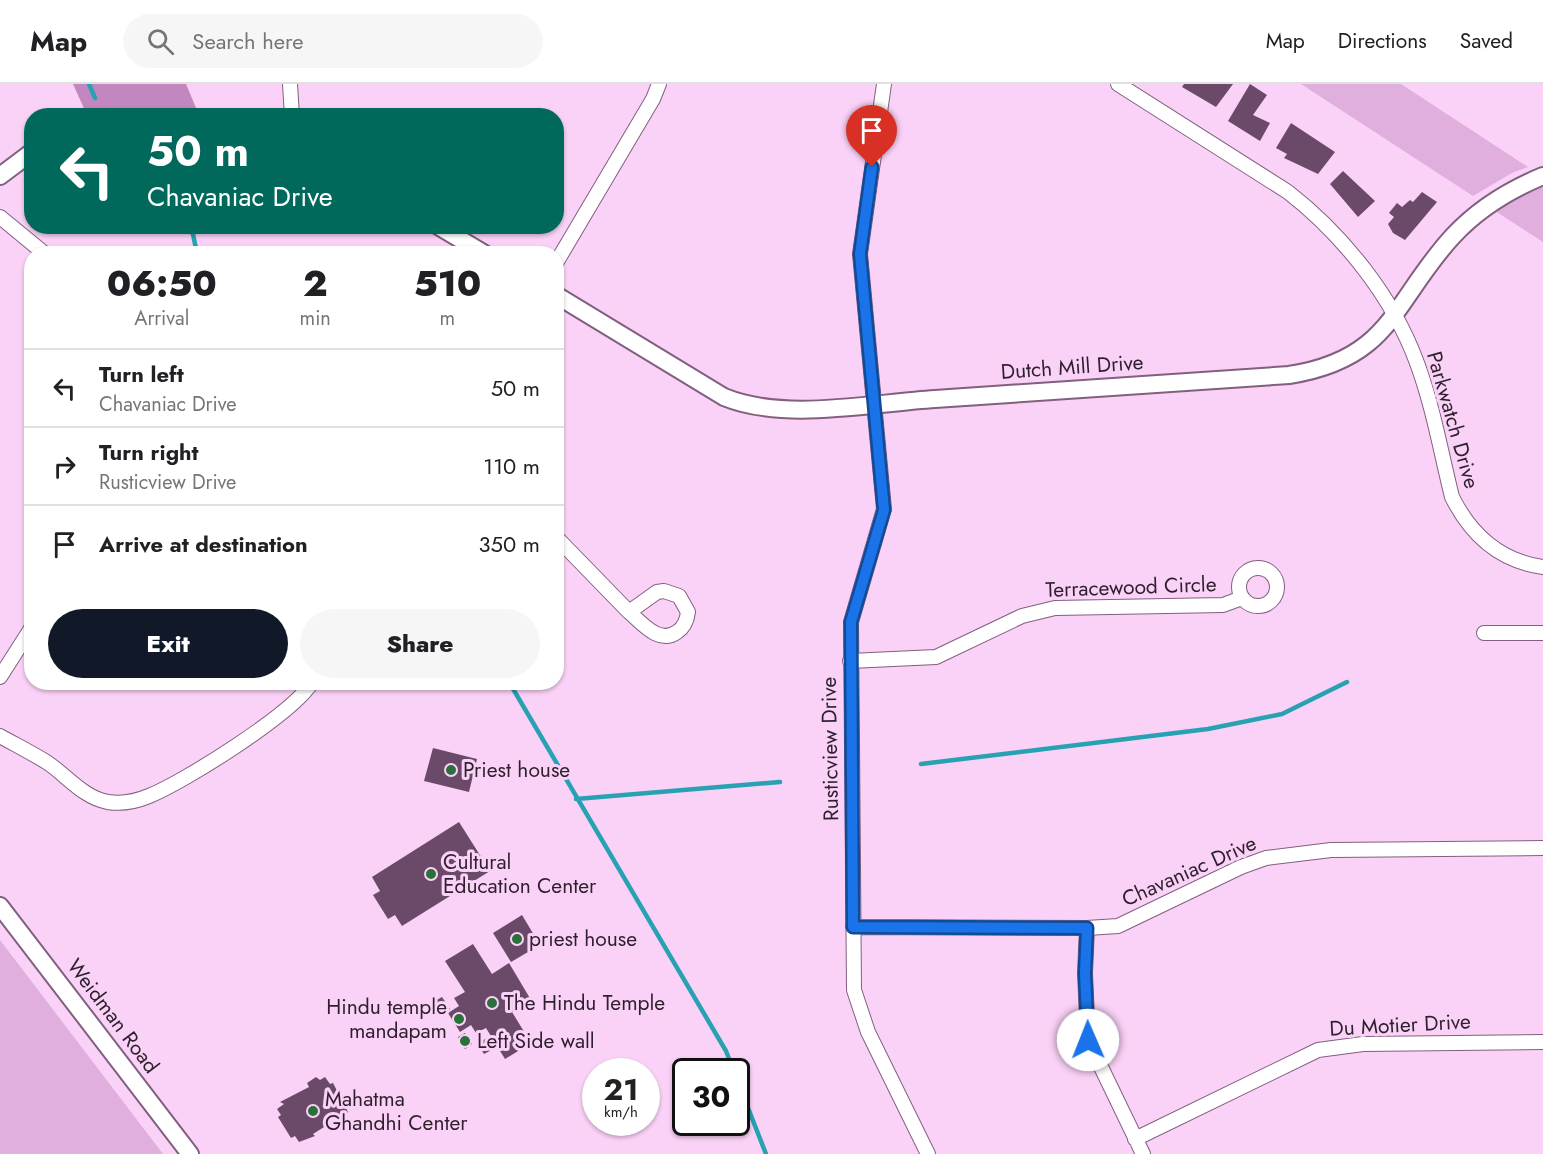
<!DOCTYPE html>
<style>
body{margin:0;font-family:Jost,sans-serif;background:#f6f6f6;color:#202124;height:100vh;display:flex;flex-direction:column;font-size:22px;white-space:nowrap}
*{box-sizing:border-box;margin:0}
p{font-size:20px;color:#757577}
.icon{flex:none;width:33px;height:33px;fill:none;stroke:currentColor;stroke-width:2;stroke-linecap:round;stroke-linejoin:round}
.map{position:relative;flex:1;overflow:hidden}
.details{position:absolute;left:24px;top:162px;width:540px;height:444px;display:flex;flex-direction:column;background:#fff;border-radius:24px;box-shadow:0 2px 4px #0004}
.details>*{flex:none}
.guide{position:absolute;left:24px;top:24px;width:540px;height:126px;border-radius:24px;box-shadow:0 2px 4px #0004;background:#00695c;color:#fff;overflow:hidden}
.speed{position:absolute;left:582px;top:974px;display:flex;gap:12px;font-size:30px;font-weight:700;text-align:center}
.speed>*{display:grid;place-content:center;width:78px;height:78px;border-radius:50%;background:#fff;box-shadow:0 2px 4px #0004;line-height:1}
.speed small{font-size:15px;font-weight:400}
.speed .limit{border:3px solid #111;border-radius:9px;background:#fff;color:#111}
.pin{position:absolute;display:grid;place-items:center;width:51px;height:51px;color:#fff;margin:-62px -26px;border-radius:50% 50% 50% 0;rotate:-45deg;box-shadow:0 0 6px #0007}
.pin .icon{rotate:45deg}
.me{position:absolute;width:66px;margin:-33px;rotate:359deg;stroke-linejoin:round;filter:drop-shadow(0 0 4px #0008)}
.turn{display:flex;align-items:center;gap:21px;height:126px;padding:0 24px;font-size:27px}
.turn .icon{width:78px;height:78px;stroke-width:2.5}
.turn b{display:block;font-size:42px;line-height:51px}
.eta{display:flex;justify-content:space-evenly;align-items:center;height:102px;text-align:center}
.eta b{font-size:36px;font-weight:800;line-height:42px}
.button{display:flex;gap:12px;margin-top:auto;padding:12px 24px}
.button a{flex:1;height:69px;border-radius:36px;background:#111827;color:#fff;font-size:24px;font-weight:800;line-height:69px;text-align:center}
.button a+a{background:#f6f6f6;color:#202124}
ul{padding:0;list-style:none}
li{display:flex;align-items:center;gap:18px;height:78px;padding:0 24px;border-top:2px solid #e0e0e0}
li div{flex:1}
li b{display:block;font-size:22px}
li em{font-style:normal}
header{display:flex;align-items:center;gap:36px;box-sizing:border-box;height:84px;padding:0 30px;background:#fff;border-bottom:2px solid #e0e0e0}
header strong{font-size:28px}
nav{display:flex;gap:33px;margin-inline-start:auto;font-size:21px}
.search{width:420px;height:54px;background:#f6f6f6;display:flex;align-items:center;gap:15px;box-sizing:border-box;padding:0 21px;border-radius:33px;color:#757577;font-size:22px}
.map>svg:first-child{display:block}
</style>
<header>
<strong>Map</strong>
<div class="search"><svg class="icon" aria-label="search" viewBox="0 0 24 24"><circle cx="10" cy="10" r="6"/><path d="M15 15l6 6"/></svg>Search here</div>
<nav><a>Map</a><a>Directions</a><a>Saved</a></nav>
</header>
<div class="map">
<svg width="1543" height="1070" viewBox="0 0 1543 1070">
<rect width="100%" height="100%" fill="#fad2f7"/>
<path fill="#e1afdd" d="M1301 0H1401L1528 83 1512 89 1473 112Z
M1543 101V158L1495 127 1516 112Z
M0 856 163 1070H0Z"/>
<path fill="#c287be" d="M73 0H186L199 31H87Z"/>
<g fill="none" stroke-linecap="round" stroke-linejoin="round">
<path stroke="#28a1b2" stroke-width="4.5" d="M89 0 95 14
M186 142 193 150 197 170
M509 598 726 967 734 987
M921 680 1208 645 1282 630 1347 598
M576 715 780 698
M736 993 766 1070"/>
</g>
<path fill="#6b4a69" d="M1184 0H1233L1216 23 1182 3Z
M1250 0 1267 11 1253 31 1270 39 1260 57 1228 37Z
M1291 39 1335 68 1318 90 1284 74 1287 70 1276 64Z
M1343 87 1375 117 1358 133 1330 100Z
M1422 108 1437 118 1405 156 1393 149 1388 140 1394 133 1389 129 1397 119 1402 123 1410 116 1413 118Z
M433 664 477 675 469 708 424 697Z
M459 738 490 787 402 842 395 831 388 835 373 811 380 807 372 793Z
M522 831 540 861 511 878 493 849Z
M473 860 492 890 509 879 531 916 512 928 531 959 505 975 486 944 476 949 471 941 460 948 448 929 459 922 454 914 465 908 445 877Z
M442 913 450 925 443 929 435 917Z
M465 949 472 960 465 965 458 953Z
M488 953 495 964 484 970 478 960Z
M316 993 320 996 325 993 330 1000 333 999 348 1028 334 1041 332 1038 313 1050 315 1052 299 1058 295 1052 291 1054 278 1033 281 1031 277 1025 284 1020 280 1018 309 1003 307 999Z"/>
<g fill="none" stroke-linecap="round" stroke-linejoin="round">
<g stroke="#815f7f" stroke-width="16">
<path id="minor" d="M290 0 292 32
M884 0 860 170 884 425 851 538 854 906 868 948 928 1070
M1118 0 1288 108C1343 151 1393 213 1417 279 1433 322 1441 369 1452 413 1471 451 1499 477 1543 483
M0 133 45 170
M556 179 653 15 659 0
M556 453 629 528
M1239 503a19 19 0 1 1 38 0a19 19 0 1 1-38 0Z
M664 507 679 512 688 528C687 536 685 543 677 548 659 561 642 539 629 528L657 508Z
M1484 549H1543
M850 577 936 573 1022 532 1055 524 1223 521 1242 514
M0 593 32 543
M0 652C16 661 32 669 48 679 67 692 84 714 108 718 121 720 137 717 149 712 184 698 294 629 312 598
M853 843 1087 844 1118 842 1241 783 1266 774 1331 766 1543 764
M1087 844 1085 889 1088 956 1143 1070
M1135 1055 1318 966 1363 960 1543 958"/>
</g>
<g stroke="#815f7f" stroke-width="20">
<path id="tertiary" d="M0 92 32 68
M438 142 485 170
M556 211 724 313C785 338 870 319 935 315 1053 307 1171 299 1289 291 1392 275 1393 217 1453 152 1479 124 1509 106 1543 92
M0 822 190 1070"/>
</g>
<use href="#minor" stroke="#fff" stroke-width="14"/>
<use href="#tertiary" stroke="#fff" stroke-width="16"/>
</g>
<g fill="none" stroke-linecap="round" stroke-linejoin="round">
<g stroke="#114b97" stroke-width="15">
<path id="route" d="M872 83 860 170 884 426 851 538 853 843 1087 844 1085 889 1088 956"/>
</g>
<use href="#route" stroke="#1a73e8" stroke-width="10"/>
</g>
<g fill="#2b703b" stroke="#fad2f7" stroke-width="2">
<circle cx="451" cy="686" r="6"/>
<circle cx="431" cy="790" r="6"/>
<circle cx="517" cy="855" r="6"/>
<circle cx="492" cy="919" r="6"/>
<circle cx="459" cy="935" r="6"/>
<circle cx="465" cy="957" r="6"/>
<circle cx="313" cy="1027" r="6"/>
</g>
<g text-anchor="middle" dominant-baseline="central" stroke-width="6" stroke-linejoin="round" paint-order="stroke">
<g font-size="21" fill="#2e1f2d" stroke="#fad2f7">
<text transform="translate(1072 283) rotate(-4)">Dutch Mill Drive</text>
<text transform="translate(1453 336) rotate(74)">Parkwatch Drive</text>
<text transform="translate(1131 503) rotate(-2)">Terracewood Circle</text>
<text transform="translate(830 665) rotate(-91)">Rusticview Drive</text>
<text transform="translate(1189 787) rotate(-24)">Chavaniac Drive</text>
<text transform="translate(113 932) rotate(53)">Weidman Road</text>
<text transform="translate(1400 941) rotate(-3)">Du Motier Drive</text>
</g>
<g font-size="21" fill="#2e1f2d" stroke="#fad2f7" text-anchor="start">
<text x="463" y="686">Priest house</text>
<text x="443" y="778">Cultural<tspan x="443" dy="24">Education Center</tspan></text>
<text x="529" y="855">priest house</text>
<text x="504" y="919">The Hindu Temple</text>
<text x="447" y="923" text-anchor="end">Hindu temple<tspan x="447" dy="24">mandapam</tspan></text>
<text x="477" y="957">Left Side wall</text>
<text x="325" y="1015">Mahatma<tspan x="325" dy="24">Ghandhi Center</tspan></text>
</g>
</g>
</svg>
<div class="speed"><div>21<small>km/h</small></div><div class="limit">30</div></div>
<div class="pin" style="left:872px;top:83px;background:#d93025"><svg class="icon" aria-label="arrive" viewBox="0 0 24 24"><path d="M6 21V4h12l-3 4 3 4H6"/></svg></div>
<svg class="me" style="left:1088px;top:956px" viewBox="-20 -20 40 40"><circle r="19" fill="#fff"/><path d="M0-13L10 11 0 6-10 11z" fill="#1a73e8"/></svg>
<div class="guide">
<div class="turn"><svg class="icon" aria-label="left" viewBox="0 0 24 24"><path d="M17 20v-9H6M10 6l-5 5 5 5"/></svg><div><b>50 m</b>Chavaniac Drive</div></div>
</div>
<section class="details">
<div class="eta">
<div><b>06:50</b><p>Arrival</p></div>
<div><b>2</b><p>min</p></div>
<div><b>510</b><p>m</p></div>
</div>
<ul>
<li><svg class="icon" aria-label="left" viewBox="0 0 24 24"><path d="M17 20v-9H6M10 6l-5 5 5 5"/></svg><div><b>Turn left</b><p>Chavaniac Drive</p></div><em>50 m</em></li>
<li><svg class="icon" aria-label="right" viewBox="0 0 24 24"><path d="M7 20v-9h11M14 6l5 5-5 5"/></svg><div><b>Turn right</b><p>Rusticview Drive</p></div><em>110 m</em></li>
<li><svg class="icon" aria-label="arrive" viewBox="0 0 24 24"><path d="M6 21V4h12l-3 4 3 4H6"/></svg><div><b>Arrive at destination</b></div><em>350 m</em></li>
</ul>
<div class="button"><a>Exit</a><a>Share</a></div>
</section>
</div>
